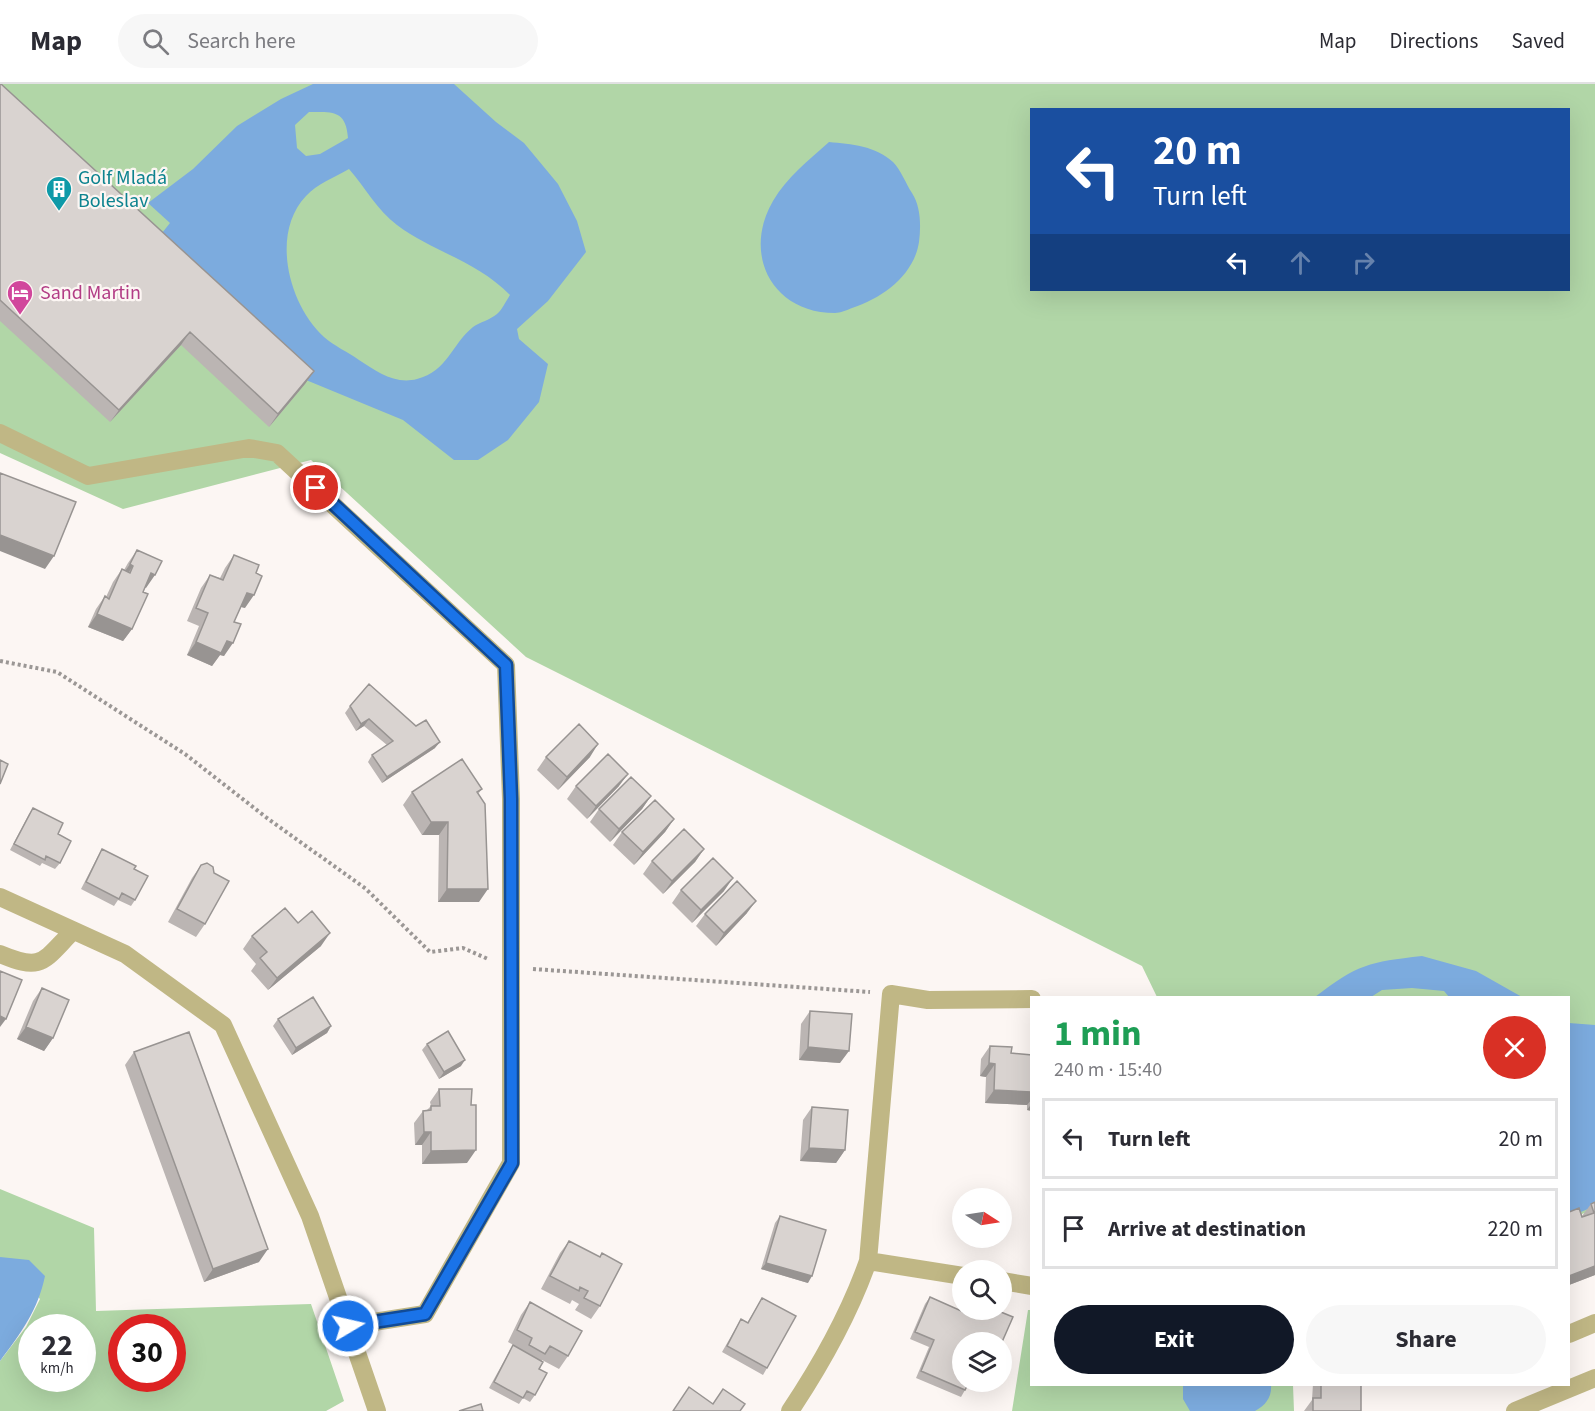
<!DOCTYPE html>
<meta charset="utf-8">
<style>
body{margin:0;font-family:"Source Sans 3",sans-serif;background:#f7f7f7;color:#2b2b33;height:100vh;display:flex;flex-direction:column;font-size:22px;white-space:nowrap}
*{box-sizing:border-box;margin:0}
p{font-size:20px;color:#7c7c81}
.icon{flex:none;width:33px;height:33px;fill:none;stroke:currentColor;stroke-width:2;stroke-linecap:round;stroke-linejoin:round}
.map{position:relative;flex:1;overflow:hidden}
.panel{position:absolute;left:1030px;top:912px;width:540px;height:390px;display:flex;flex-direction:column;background:#fff;border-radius:0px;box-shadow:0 6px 24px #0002}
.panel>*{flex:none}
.hud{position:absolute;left:1030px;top:24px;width:540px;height:183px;border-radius:0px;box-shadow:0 6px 24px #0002;background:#1a4fa0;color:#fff;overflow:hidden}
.needle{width:39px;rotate:102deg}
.buttons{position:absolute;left:952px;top:1104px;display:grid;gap:12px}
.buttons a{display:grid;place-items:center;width:60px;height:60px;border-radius:50%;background:#fff;box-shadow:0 6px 24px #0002;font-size:30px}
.speed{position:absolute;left:18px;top:1230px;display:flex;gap:12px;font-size:30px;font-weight:700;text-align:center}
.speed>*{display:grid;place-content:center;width:78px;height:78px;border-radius:50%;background:#fff;box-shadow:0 6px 24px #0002;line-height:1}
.speed small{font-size:15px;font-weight:400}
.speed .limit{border:9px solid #d22;background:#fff;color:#111}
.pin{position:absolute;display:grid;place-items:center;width:51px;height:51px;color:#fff;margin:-26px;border:3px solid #fff;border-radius:50%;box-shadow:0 2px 6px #0007}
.me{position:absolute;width:66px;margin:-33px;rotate:81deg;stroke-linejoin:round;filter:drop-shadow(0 0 4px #0008)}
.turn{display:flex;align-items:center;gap:21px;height:126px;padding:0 24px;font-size:27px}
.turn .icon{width:78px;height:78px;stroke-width:2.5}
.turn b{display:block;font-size:42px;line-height:51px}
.lanes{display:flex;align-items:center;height:57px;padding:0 24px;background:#0003;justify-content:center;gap:30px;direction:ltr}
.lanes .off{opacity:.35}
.round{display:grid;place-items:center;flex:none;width:63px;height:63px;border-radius:32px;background:#f7f7f7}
.overview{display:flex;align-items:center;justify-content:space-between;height:102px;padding:0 24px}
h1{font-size:36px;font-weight:700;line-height:45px;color:#1e9e55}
.action{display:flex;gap:12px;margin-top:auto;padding:12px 24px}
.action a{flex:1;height:69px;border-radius:36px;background:#111827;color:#fff;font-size:24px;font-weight:700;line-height:69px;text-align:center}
.action a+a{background:#f7f7f7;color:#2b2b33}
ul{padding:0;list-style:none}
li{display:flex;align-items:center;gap:18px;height:81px;margin:0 12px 9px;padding:0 12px;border:3px solid #e1e1e2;border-radius:0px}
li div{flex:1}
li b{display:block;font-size:22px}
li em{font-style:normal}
header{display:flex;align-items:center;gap:36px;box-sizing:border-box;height:84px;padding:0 30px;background:#fff;border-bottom:2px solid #e1e1e2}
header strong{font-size:28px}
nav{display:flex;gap:33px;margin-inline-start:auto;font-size:21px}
.search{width:420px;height:54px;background:#f7f7f7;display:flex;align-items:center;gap:15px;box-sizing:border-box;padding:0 21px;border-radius:33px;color:#7c7c81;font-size:22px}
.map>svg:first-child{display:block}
</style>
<header>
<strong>Map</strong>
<div class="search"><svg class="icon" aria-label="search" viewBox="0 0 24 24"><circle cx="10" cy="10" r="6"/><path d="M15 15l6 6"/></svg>Search here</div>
<nav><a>Map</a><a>Directions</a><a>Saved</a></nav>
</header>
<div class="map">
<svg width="1595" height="1327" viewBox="0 0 1595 1327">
<rect width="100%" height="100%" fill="#fcf6f3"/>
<path fill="#b1d6a7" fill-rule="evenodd" d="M0 0H1595V1125L1569 1135V914L1157 913 1142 882 526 573 311 376 123 425 0 369ZM1032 26H1569V206H1032Z
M0 1105 94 1144 96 1227 311 1220 344 1317 326 1327H0V1277L26 1243 40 1215 0 1173ZM32 1244H82V1294H32ZM122 1244H172V1294H122Z
M1028 1226H1032V1300L1293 1301 1294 1327H1012Z"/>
<path fill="#7cabde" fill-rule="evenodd" d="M313 0H454L496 38 524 59 558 100 577 137 586 168 548 217 517 245 519 255 548 280 539 318 508 356 478 376H454L403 336 306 296 154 159 170 139 148 119 193 85 237 42 281 15ZM309 28C333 28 346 26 348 54L320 70 306 72 297 64 295 41ZM349 85C365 103 377 126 397 141 433 168 477 177 510 211 506 217 502 226 497 230 490 236 480 238 473 243 451 261 448 287 417 295 395 301 376 287 359 276 348 268 334 262 324 253 289 221 270 150 306 112 317 100 335 93 349 85Z
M829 58C851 60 876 62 893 78 901 86 906 100 912 109 921 123 921 142 919 158 914 191 883 214 852 224 847 226 840 229 835 229 772 229 742 170 773 117 787 93 809 76 829 58Z
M1422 872 1476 887 1522 913H1449L1444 907 1412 904 1382 906 1371 913H1315C1358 880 1369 878 1422 872Z
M1569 939 1595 941V1122L1569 1133Z
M0 1173 29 1176 45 1192C38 1226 21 1249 0 1277Z
M1183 1301H1271C1272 1313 1266 1321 1255 1327H1190L1183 1315Z"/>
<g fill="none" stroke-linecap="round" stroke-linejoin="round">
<path stroke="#9b9795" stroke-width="4" stroke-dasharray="3 3" stroke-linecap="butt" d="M0 577 57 588 185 670 267 734 366 805 430 868 463 864 488 875
M533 885 870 908"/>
<path stroke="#c0b785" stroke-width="18" d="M0 349 88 392 249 364 277 369 506 581 511 715V1079L425 1230 348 1242
M0 813 125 870 223 941 310 1132 377 1327
M0 870C43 888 43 877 73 847
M868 1177 963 1192
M1002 1197 1032 1202
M1569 1250 1595 1239
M790 1327C822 1279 849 1231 868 1177L891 910 928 916 1032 915
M1515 1327 1595 1294"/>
</g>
<path fill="#bbb5b3" d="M0 0 314 287 305 300 269 343 181 261 110 338 0 237Z
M137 466 146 504 145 503 143 508 132 545 123 557 88 543 96 525 105 512 106 513 113 498 122 485 124 486 128 479Z
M234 471 245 524 241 523 234 538 224 572 220 571 212 582 187 571 199 542 187 537 201 504 210 491 220 494 225 484Z
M350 622 435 664 382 699 368 678 372 671 387 661 364 642 356 647 345 629Z
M546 673H590L558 706 537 686Z
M576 702H619L587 735 567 715Z
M482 705 478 710 479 818H438L439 751H422L403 721 412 708Z
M651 712 642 725 610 758 590 738 599 725Z
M33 724 58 750 60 779 55 785 42 779 40 782 10 766 29 730Z
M674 735 665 748 634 781 613 761 622 748Z
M102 765 134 785 135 816 131 822 118 816 114 822 81 805 98 772Z
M704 765 695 778 663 810 643 790 652 777Z
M201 781 205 840 196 853 168 838 192 794Z
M681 806 724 807 692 839 672 819Z
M747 829 716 862 696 842 705 830Z
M298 839 321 862 268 906 251 887 256 880 243 865 252 852Z
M42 904 53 954 44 967 17 955 33 917Z
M810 927 840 979 799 976 801 940Z
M278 935 331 942 327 949 292 971 273 942Z
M427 960 461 982 439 995 422 966Z
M990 962 1011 969 1032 971V1027L1027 1026V1021L985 1019 986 993 980 992 981 975Z
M134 968 259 1178 204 1198 125 981Z
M439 1005 467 1079 422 1080V1061H415L414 1039 423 1027 427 1026 431 1022 430 1018Z
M812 1023 845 1066 836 1079 800 1077 803 1036Z
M1595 1118V1191L1569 1201V1128L1582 1132 1591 1120Z
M780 1132 808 1199 761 1185 775 1139Z
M569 1157 600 1222 591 1235 575 1226 579 1220 572 1216 570 1220 541 1205 560 1169Z
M930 1213 975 1233 979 1226H996L963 1258 965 1306 961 1313 916 1294 929 1263 910 1255 925 1220Z
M762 1214 767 1284 763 1291 722 1268 741 1235 747 1239Z
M530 1218 568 1272 559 1285 542 1276 535 1311 530 1318 523 1314 519 1320 489 1304 509 1268 513 1261 519 1264 508 1258 521 1231Z
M1313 1300H1361V1327H1304L1312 1316Z"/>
<path fill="#989492" d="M190 248 181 261 110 338 119 326Z
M314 287 305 300 269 343 278 330Z
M0 451 54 472 45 485 0 467Z
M130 480 133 482 124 495 121 493Z
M151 489 155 491 146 504 142 502Z
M247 509 254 511 245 524 238 522Z
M97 530 132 545 123 557 88 543Z
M227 557 233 559 224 572 220 571 212 582 187 571 196 558Z
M369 635 364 642 356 647 361 640Z
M440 658 435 664 382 699 387 693Z
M598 660 590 673 558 706 567 693Z
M628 690 619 702 587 735 596 722Z
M651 712 642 725 610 758 619 745Z
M674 735 665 748 634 781 643 768Z
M431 738H448L439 751H422Z
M704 765 695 778 663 810 672 797Z
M733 794 724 807 692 839 701 826Z
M447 805H488L479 818H438Z
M756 817 747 829 716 862 724 849Z
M330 849 321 862 268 906 277 894Z
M0 932 6 935 0 943Z
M331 942 327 949 292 971 296 964Z
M26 943 53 954 44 967 17 955Z
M808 963 849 967 840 979 799 976Z
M465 976 461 982 439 995 444 988Z
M989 979 995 980 986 993 980 992Z
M994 1006 1032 1008V1015L1027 1021 985 1019Z
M1032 1019V1027L1027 1026Z
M424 1048H431L422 1061H415Z
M809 1064 845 1066 836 1079 800 1077Z
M476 1066 467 1079 422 1080 431 1067Z
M268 1165 259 1178 204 1198 213 1185Z
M766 1179 812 1192 808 1199 761 1185Z
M1595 1182V1191L1569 1201V1192Z"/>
<path fill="#d9d3d0" stroke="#989492" stroke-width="1.5" d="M0 0H1L314 287 278 330 190 248 119 326 0 216Z
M0 389 76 418 54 472 0 451Z
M137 466 162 477 155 491 151 489 143 508 148 510 132 545 97 530 105 512 109 515 122 485 130 489 133 482 130 480Z
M234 471 259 481 256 489 262 492 254 511 247 509 234 538 241 540 233 559 227 557 221 569 196 558 208 529 196 524 210 491 223 496Z
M369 600 416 642 426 636 440 658 387 693 372 671 393 657 369 635 361 640 350 622Z
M579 640 598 660 567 693 546 673Z
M608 670 628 690 596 722 576 702Z
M462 675 482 705 477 708 485 720 488 805H447L448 738H431L412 708Z
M0 676 8 680 0 700Z
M631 693 651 712 619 745 599 725Z
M655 716 674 735 643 768 622 748Z
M33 724 63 739 58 750 71 757 60 779 46 772 45 776 14 760Z
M684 745 704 765 672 797 652 777Z
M102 765 136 782 134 785 148 792 135 816 122 809 119 815 86 798Z
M713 774 733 794 701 826 681 806Z
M207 779 213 783 214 789 229 797 205 840 177 825 201 781Z
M737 797 756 817 724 849 705 830Z
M285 824 298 839 312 827 330 849 277 894 260 874 267 868 252 852Z
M0 887 22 896 6 935 0 932Z
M42 904 69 916 53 954 26 943Z
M313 913 331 942 296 964 278 935Z
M810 927 852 930 849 967 808 963Z
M448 947 465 976 444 988 427 960Z
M189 948 268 1165 213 1185 134 968Z
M990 962 1012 963 1011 969 1032 971V1008L994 1006 995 980 989 979Z
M439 1005H472L471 1021H476V1066L431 1067V1048H424L423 1027 431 1026V1022H440Z
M812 1023 848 1026 845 1066 809 1064Z
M1595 1118V1182L1569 1192V1128L1579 1124 1582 1133 1594 1129 1591 1120Z
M780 1132 826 1146 812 1192 766 1179Z
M569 1157 600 1173 602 1169 622 1180 600 1222 584 1214 588 1207 580 1203 579 1207 550 1192Z
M930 1213 977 1234 980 1226H996L1013 1233 1002 1258H963V1298H969L965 1306 921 1287 934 1256 915 1248Z
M762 1214 796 1232 767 1284 727 1262 741 1235 748 1239Z
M530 1218 582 1247 568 1272 550 1262 545 1270 529 1261 532 1254 517 1246Z
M513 1261 543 1278 539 1285 547 1289 535 1311 527 1307 523 1314 494 1298Z
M1321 1300H1361V1327H1313V1314H1321Z
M689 1303 713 1320 723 1305 745 1320 740 1327H673Z
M481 1320 483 1327H459Z"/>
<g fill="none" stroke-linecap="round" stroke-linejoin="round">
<g stroke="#114b97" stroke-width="15">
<path id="route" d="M316 404 506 581 511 715 512 1079 425 1230 348 1242"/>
</g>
<use href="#route" stroke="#1a73e8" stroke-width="10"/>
</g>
<defs>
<g id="building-pin" transform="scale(1.35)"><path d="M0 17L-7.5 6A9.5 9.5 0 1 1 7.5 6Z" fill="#0f9aa8" stroke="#fcf6f3"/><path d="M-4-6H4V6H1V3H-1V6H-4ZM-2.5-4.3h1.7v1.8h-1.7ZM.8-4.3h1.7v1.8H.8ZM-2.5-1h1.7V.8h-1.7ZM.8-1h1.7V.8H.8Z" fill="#fff"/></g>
<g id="hotel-pin" transform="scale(1.35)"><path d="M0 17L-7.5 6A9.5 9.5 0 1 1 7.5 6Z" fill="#d1479c" stroke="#fcf6f3"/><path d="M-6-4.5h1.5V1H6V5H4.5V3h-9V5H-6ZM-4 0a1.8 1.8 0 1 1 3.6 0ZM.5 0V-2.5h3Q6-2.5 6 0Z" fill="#fff"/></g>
</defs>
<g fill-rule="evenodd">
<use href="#building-pin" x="59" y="105"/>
<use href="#hotel-pin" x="20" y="209"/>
</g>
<g text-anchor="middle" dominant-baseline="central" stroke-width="4.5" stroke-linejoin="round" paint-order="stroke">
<g font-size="20" fill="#0d838f" stroke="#fcf6f3" text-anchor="start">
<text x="78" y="94">Golf Mladá<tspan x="78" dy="23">Boleslav</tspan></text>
</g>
<g font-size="20" fill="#b23c85" stroke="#fcf6f3" text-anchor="start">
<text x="40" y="209">Sand Martin</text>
</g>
</g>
</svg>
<div class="buttons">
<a><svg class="needle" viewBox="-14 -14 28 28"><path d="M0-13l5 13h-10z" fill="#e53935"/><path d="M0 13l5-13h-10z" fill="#7c7c81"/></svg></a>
<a><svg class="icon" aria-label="search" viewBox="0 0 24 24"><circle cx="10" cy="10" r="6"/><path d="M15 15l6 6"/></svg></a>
<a><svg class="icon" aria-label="layers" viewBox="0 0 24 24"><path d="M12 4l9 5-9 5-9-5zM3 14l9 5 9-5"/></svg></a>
</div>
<div class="speed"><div>22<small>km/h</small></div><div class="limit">30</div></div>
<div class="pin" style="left:316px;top:404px;background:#d93025"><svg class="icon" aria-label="arrive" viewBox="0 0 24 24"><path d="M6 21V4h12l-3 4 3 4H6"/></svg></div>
<svg class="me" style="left:348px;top:1242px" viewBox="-20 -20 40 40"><circle r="17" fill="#1a73e8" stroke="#fff" stroke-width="3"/><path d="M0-11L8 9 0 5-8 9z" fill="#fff"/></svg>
<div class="hud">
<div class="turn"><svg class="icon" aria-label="left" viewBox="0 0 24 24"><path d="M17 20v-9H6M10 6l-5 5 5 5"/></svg><div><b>20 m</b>Turn left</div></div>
<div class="lanes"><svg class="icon" aria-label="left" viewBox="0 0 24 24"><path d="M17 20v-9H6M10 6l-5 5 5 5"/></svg><svg class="icon off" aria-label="ahead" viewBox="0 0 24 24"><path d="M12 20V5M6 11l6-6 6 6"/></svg><svg class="icon off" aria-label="right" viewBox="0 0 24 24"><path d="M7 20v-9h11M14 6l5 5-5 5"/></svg></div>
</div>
<section class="panel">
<div class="overview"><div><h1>1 min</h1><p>240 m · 15:40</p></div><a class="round" style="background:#d93025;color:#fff"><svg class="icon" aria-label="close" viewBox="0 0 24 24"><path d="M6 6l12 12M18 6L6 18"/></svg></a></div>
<ul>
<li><svg class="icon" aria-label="left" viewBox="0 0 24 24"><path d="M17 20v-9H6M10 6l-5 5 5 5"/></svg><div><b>Turn left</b></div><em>20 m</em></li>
<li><svg class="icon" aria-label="arrive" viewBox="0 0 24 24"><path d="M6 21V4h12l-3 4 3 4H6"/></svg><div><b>Arrive at destination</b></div><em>220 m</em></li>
</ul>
<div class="action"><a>Exit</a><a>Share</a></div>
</section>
</div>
